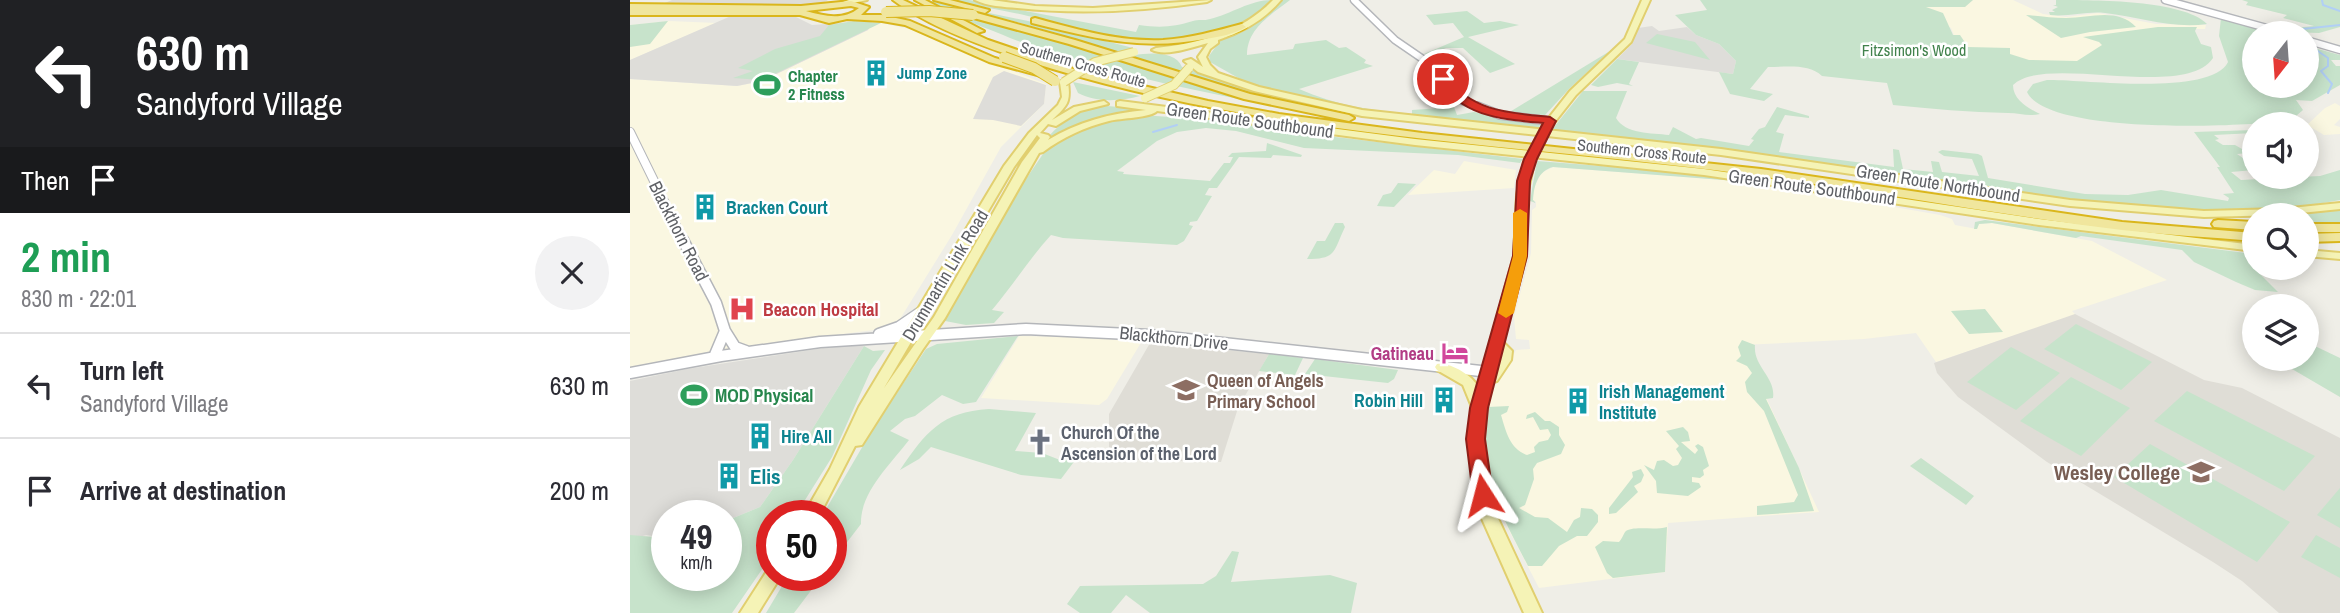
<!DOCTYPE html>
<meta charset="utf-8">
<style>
body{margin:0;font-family:"Archivo Narrow",sans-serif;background:#f2f2f3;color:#2b2b33;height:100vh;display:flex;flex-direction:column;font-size:26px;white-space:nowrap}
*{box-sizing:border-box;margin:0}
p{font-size:23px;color:#7c7c81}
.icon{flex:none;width:38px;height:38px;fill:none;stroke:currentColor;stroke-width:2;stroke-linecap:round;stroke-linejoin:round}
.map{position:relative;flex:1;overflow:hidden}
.panel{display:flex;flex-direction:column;background:#fff;width:630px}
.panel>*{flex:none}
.banner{background:#202124;color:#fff;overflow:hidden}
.needle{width:46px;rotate:197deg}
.controls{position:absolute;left:1612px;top:21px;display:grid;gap:14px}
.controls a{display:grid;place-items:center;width:77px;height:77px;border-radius:50%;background:#fff;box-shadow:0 4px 18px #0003;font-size:35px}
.speed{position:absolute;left:21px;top:500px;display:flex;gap:14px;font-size:35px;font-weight:700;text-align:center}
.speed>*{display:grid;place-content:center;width:91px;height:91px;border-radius:50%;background:#fff;box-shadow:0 4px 18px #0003;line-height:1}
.speed small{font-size:18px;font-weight:400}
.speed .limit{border:10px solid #d22;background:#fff;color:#111}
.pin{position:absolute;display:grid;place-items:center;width:60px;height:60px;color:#fff;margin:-30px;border:4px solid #fff;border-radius:50%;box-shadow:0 2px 7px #0007}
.me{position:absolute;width:77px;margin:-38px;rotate:351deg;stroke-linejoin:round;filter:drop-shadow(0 0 5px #0008)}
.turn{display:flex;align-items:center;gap:24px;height:147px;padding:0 21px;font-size:32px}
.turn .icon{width:91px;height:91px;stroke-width:2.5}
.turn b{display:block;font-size:49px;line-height:60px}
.then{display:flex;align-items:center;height:66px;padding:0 21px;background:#0003;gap:14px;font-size:26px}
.round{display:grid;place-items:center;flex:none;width:74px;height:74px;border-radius:37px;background:#f2f2f3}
.headline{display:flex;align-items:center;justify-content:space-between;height:119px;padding:0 21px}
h1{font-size:42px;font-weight:700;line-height:52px;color:#1e9e55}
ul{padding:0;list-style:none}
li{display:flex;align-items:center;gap:21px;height:105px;padding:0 21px;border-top:2px solid #e1e1e2}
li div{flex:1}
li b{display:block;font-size:26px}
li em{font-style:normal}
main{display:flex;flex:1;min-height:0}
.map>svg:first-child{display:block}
</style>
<main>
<section class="panel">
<div class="banner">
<div class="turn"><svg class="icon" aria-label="left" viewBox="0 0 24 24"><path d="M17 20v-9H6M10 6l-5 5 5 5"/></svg><div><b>630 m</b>Sandyford Village</div></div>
<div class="then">Then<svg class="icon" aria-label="arrive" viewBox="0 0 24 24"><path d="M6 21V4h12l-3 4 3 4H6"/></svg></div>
</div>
<div class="headline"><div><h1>2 min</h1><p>830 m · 22:01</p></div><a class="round"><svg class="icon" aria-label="close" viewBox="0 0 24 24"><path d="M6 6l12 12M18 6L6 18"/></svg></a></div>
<ul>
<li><svg class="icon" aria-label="left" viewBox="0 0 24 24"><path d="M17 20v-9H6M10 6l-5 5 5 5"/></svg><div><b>Turn left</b><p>Sandyford Village</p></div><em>630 m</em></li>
<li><svg class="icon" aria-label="arrive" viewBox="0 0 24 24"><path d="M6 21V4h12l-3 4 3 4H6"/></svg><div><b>Arrive at destination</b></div><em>200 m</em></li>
</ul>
</section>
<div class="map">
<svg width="1710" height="613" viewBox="0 0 1710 613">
<rect width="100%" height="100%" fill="#efeee7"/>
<path fill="#faf7e1" d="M1337 0H1383L1413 14 1436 17 1468 13 1526 24 1576 25 1575 29H1532L1482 41 1454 67 1331 52 1321 28 1283 4Z
M39 21 87 23 0 60V25Z
M242 21 284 30 306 41 416 84 414 104 371 147 322 235 270 319 251 329 78 352 0 368V79L107 86 132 81 238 30Z
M1705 103 1710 106V119L1704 125 1710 127V134L1694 135 1677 125 1695 108Z
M834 161 886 170 884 188 778 195 804 170 825 174Z
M923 167 1123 182 1310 215 1322 219 1325 225 1347 229 1349 224 1362 223 1462 241 1537 280 1442 311 1445 314 1443 316 1306 362 1286 333 1234 339 1112 345 1189 512 1038 523 1035 572 909 588 868 509 856 476 853 428 860 395 886 350 900 349 899 340 886 339 884 317 901 253 902 210 906 207V202L903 200 904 188 911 173Z
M389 336 445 337 512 341 477 399 469 405 351 398Z"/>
<path fill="#deddd9" d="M101 16H164L182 25 242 21 238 30 132 81 107 86 0 79V60Z
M1022 26 1029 31 1057 27 1066 35 1089 44 1106 61 1103 74 987 59 1002 44 1008 28Z
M374 71 416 85 414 104 391 126 363 120 343 119 363 77Z
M213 345 234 346 163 460 130 507 96 521V516H37V538L16 535 0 540V381L57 369Z"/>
<path fill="#dfddd6" d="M42 0H198L188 6 176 7 30 5Z
M1445 314 1574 380 1612 388 1710 438V613H1649L1612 581 1583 562 1417 462 1328 397 1307 373 1304 363Z
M520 343 639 354 608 408 591 462 479 459V414Z"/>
<path fill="#c7e3cb" d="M296 0 398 21 507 49 503 50 504 55C519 53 545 50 552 67L646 96 721 112V114C605 97 496 53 383 21 354 13 323 15 296 0Z
M319 0H339L388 8H380L506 32 509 25C530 28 544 27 563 21 568 19 574 21 580 19 601 14 620 0 642 0 633 14 618 20 603 26 530 55 470 33 398 16 372 10 345 6 319 0Z
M652 0H660C641 15 617 28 617 55L663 49 665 44 696 40 709 48 716 47 736 60 734 63 743 66 669 89C705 105 743 111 782 114V110L824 107 827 115 844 112 910 125 908 129 728 109 619 84 580 62 579 56 587 45 583 44 619 26Z
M1070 0H1343L1335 7H1296L1313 13 1323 35H1330L1338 47 1380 48V54L1399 60 1447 61 1472 45 1469 42 1453 37 1528 27H1567L1565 31 1571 44 1581 47 1583 58C1554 101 1415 53 1383 85 1383 100 1398 108 1410 114 1398 117 1390 113 1378 113 1339 112 1302 109 1263 105L1257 83 1192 76C1179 63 1155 67 1138 67L1120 89 1143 94 1134 101 1100 94 1089 72 1103 74 1106 61 1089 44 1066 35 1045 15 1077 10Z
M1426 0C1465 0 1554 0 1577 24 1542 29 1509 17 1475 13 1456 11 1439 17 1420 15L1419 12H1425L1422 10 1428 7 1423 5H1426Z
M1612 0H1710V27L1689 33 1659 32 1663 28 1684 26 1653 18 1657 15 1616 5 1618 2Z
M837 11 854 23 870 21 889 25 838 37 885 64 860 73 833 48H816L802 54H794L834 37 823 23 804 25 796 15Z
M325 15 377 23 627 100 624 102C542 86 459 68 380 38 362 30 343 24 325 15Z
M1396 15C1409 16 1423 18 1436 18 1460 18 1487 7 1506 27L1460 32 1431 38Z
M1591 18 1637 31 1624 33V86H1676L1677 46 1710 55V60H1701L1706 66H1710V85L1682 101 1666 100 1673 110 1666 116 1654 121C1610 127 1417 135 1397 92L1403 84 1417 80C1452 79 1581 97 1598 62L1589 36Z
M38 21 20 44 0 47V25Z
M224 21 251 23 132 80 103 78 123 71 108 68 145 49 190 36 199 25Z
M1027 34 1065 42 1080 60 1016 43Z
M980 51 939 89 915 115 878 113Z
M987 59 1009 62 999 84 1003 86 987 83 968 87 961 85Z
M443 82 510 96C491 101 467 103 448 93Z
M953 91H997L986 118C995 134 1022 133 1039 135L1043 127 1066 139 1071 138 1119 146 1124 140 1121 139 1129 129 1135 127 1147 107 1179 116V118L1155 115 1146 132 1154 134 1149 152 1264 167 1263 149 1269 150 1273 169 1303 172 1301 161 1309 162 1312 172 1349 176 1342 159 1314 156 1308 152 1312 150 1348 154 1352 156 1358 178 1455 194 1498 195 1531 190 1598 201 1599 198 1593 194 1604 193 1587 167H1590L1564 132 1624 130V133L1584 135 1589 139 1585 140 1593 145H1605L1619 153 1607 154 1616 160H1624V170L1601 172 1611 180 1690 176 1710 170V200L1671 207 1624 211 1481 206 920 132Z
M477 106 539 111 475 118 410 146C430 123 446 108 477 106Z
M512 115 610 122 663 132 893 159 890 163 828 155 674 148 606 131 576 128 547 132 527 141 487 171 494 172 493 174 580 181 594 163H600L603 157H598L602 153 636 151 637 143 672 155 671 157 643 155 641 158 609 157 587 188H579L575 195 582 196 567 221 560 222 559 225 563 226 554 241 547 245 433 238 421 235C400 258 383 285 362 310L374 312 364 323 336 325 315 321 320 307 373 213 415 151 449 130 485 119Z
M907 161 1023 170 1119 182 923 167C908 171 904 185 903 200L906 203 900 201Z
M768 183 786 184 764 207 747 206 753 195 761 193Z
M1710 209V224L1677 223 1676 215H1627Z
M1355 220 1624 254V261L1622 262 1624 268 1648 292 1625 290 1606 282 1564 262 1552 250 1451 236 1446 238 1362 223 1349 224 1347 229H1344L1345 222Z
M705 223H713L715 227C703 252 707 259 677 259L687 241H695Z
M1355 309 1373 332 1339 334 1321 311Z
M1446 324 1522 362 1491 390 1414 349Z
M388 336 346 402 333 404 312 395 285 416 275 419 260 431 279 440C261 464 230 492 231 524L201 563V516H192L241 432 296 349 307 344Z
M1112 340 1125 345C1123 367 1146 377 1143 398L1136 399 1169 468 1184 511 1127 515V506L1164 502 1168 495 1134 411 1117 392 1115 382 1122 373 1117 366 1106 361 1111 356 1108 347Z
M234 346 243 351 255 350 241 370 202 457 165 516H142V555L102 613H0V535L37 538V576H96V521L130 507 163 460Z
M1381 347 1430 373 1386 410 1337 382Z
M1677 347H1687L1710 358V397L1645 359H1676Z
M639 354 673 358 665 375 629 371Z
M685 359 768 370 764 379 758 383 675 374Z
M1441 377 1500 408 1451 456 1390 421Z
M1557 391 1685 456 1654 491 1524 421Z
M879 406 877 412 871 415C876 432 880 449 897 455L905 452 904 447 909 442 918 440 921 435 918 429 910 430 903 417 896 419 897 415 905 412 915 421H920L929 427V435L935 445 931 454 907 463 903 469 904 479 895 505 889 508 905 517 918 518 937 532 944 520 950 517 951 508 962 509 968 515V522L957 536H947L929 546 912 566H898C870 512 844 469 858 407Z
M359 409 406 413 385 451 412 453 430 460 446 459 431 479 391 475 301 447 289 459 270 470C296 432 311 412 359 409Z
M1053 427 1058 432 1060 441 1051 442 1065 454 1068 450 1065 446 1068 444 1073 447 1079 466 1073 470 1074 475 1070 478 1062 477V482L1069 483 1071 487 1058 496 1027 493 1026 481 1014 465 1024 470 1027 461 1034 460 1043 466 1048 465 1052 458 1046 449 1049 446 1036 431Z
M1520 444 1660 522 1627 562 1484 477Z
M1291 458 1344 496 1336 505 1280 466Z
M1011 469 1014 475 1011 482 1004 486 1008 492 986 513 979 514V508L1003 477 1002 472Z
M1710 488V528L1687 515Z
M1037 527 1035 572 983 578 977 573 965 547 973 541 989 542C992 539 993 535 995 532 1002 525 1024 531 1037 527Z
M1686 535 1710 548V578L1671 557Z
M602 551 609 552 601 582 700 575 727 583 721 613H520L496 595 481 613H450L437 604 450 586 573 584 586 576Z
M158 576H192L164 613H136Z"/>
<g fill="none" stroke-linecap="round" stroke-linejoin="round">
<path stroke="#b1cff5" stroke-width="2" d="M1692 0 1693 5 1710 11
M1663 30 1710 25
M1676 43 1698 58V66L1691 71 1702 84 1698 93
M523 132 547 125"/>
<g stroke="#b4b6ba" stroke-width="9">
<path id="minor-far2" d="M724 0 765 40 800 64 830 100 852 108
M1535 0 1655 33
M1676 40 1710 50"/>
</g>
<g stroke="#b4b6ba" stroke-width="10">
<path id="minor-far1" d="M847 106 870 115 920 121
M0 132 54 242"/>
</g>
<g stroke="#b4b6ba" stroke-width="13">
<path id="minor" d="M53 240 86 303 95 331 105 347 116 351
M249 334 269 327 291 312
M84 357 95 331
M0 373 91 356 190 342 396 329 520 335 860 372"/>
</g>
<g stroke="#e1cf6f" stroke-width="4">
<path id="major" d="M219 0H237L214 5 210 3Z
M345 0H362L405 6 463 8 581 0 577 2C514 11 451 15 387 8 374 7 357 6 345 0Z
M643 0H651C634 20 613 32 588 40V43L580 49 576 57 580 65 588 73 629 87 732 110 1091 149 1440 200 1574 211 1652 209 1710 203V209L1652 215 1574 217 1440 206 1091 155 732 116 624 91 568 72 554 61 561 59 573 67 568 57 578 43C563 47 536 57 522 50L526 48C568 44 613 32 643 0Z
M1012 0H1020L1001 42 946 95 920 128H914V124L940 91 995 39Z
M434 79 438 82C441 103 437 106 422 120L444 107 474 101 478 104 450 111 426 126 418 124 410 133 418 135 420 137 418 140C447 122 481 113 516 110L487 106V102L490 101 785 139 1074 169 1409 219 1624 245V251L1409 225 1074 175 785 145 527 111C520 118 491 118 479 121 455 127 433 137 413 152L409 153 315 318 293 349 232 445 225 446 189 516H173L200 469 229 407 374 166 399 133 428 105 432 97 430 82ZM407 135 410 138 392 162 304 317 254 388 384 167Z
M899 159 904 162 897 195 896 256 873 342 882 351 881 360 867 381 863 382 856 408 853 439 865 512 912 613H894L849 512 839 439 842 407 833 385 807 370 805 367 807 364C820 362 842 375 848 387L884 256 887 195 894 162Z
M1676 250 1710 253V259L1676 256Z
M142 569V576H151L128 613H110L137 571Z"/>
</g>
<g stroke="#dab61c" stroke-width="4">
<path id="highway" d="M263 0H273L358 40 449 71 578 101 649 114 792 133 1131 169 1492 222 1624 233V241C1580 237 1536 235 1492 230 1355 213 1220 187 1084 170 863 143 638 134 423 69 373 54 304 31 263 0Z
M285 0H295L354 31 347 33Z
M304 0H320L359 10 355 13Z
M221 1 239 7 231 15H252L280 21 365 58 416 73 411 76 359 62 275 25 252 21 217 19 199 23 170 15H0V4L171 6ZM221 6 229 8C213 21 194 16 176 11Z
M343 12 445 40 620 94 719 115 724 118 719 121 614 99 439 44 340 17V13Z
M405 18C446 29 489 42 533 40 560 38 586 31 612 24L616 27C605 34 588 37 575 39 512 51 462 38 402 23V19Z
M1588 220 1624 222V230L1584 227 1582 224 1584 221Z
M1676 224H1710V232H1676Z
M1710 233V241L1676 242V234Z"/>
</g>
<use href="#minor-far2" stroke="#fff" stroke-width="6"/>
<use href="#minor-far1" stroke="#fff" stroke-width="8"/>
<use href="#minor" stroke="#fff" stroke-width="10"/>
<use href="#major" fill="#f5f3b6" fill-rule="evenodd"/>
<use href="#highway" fill="#f0e69d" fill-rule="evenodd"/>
<g stroke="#e1cf6f" stroke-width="10" stroke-linecap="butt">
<path id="major-bridge-far1" d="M434 82 465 62 504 52
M515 98 544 85 559 68"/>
</g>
<g stroke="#e1cf6f" stroke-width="12" stroke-linecap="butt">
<path id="major-bridge" d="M899 162 917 126"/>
</g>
<g stroke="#dab61c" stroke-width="12" stroke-linecap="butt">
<path id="highway-bridge" d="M256 12 299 11 343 15
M374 57 404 68 425 81"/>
</g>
<use href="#major-bridge-far1" stroke="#f5f3b6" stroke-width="8"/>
<use href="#major-bridge" stroke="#f5f3b6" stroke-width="10"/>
<use href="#highway-bridge" stroke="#f0e69d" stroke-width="10"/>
</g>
<path fill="#d93025" stroke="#8d1f18" stroke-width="2" d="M809 77H817C842 112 881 113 920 117L926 121 907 159 900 181 897 256 858 408 855 439 863 495 860 501 853 503 846 501 843 495 836 439 840 408 883 256 887 181 894 159 913 123C870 119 833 117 807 79Z"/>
<path fill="#f59e0b" d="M890 209 897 213V256L884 313 876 318 868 313 883 256V213Z"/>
<defs>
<g id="building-bare" transform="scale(2.1)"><path d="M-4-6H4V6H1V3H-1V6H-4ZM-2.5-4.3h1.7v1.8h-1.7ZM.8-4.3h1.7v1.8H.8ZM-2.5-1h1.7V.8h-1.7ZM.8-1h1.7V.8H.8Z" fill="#0f9aa8" stroke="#fff" stroke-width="2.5" paint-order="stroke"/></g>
<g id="stadium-bare" transform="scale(2.1)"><path d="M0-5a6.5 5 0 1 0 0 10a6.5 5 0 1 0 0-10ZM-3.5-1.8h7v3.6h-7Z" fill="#2e9e5b" stroke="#fff" stroke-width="2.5" paint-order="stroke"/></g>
<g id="hospital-bare" transform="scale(2.1)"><path d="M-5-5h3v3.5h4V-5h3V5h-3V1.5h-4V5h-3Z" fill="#e0444e" stroke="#fff" stroke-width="2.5" paint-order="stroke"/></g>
<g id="hotel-bare" transform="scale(2.1)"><path d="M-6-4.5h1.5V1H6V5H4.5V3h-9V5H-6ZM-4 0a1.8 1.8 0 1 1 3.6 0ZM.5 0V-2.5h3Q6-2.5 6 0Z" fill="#d1479c" stroke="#fff" stroke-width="2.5" paint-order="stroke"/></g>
<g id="school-bare" transform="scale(2.1)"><path d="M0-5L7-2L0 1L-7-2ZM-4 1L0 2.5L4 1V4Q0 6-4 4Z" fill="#8d6e63" stroke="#fff" stroke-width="2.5" paint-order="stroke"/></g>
<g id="church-bare" transform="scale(2.1)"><path d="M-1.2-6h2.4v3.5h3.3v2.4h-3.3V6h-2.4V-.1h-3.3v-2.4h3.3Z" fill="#6b7280" stroke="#fff" stroke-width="2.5" paint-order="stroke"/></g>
</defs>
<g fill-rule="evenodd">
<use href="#building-bare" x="246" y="73"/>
<use href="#stadium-bare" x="137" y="85"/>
<use href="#building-bare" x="75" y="207"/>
<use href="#hospital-bare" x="112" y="309"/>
<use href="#hotel-bare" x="825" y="353"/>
<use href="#school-bare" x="556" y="390"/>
<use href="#stadium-bare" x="64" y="395"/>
<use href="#building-bare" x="814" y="400"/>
<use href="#building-bare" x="948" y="401"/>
<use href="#building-bare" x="130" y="436"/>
<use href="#church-bare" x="410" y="442"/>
<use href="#school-bare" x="1571" y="472"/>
<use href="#building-bare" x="99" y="476"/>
</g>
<g text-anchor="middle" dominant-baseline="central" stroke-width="5" stroke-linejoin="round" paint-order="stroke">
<g font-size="16" fill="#41824c" stroke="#fff">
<text x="1284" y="50">Fitzsimon's Wood</text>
</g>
<g font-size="16" fill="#5f6166" stroke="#fff">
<text transform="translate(453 64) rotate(16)">Southern Cross Route</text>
<text transform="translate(1012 151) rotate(6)">Southern Cross Route</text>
</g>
<g font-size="16" font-weight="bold" fill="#0d838f" stroke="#fff" text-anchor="start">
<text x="267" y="73">Jump Zone</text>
</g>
<g font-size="16" font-weight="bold" fill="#27864d" stroke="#fff" text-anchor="start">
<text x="158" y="76">Chapter<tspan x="158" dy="18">2 Fitness</tspan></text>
</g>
<g font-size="18" fill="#5f6166" stroke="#fff">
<text transform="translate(620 120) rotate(8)">Green Route Southbound</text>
<text transform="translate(1308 183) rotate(9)">Green Route Northbound</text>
<text transform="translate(1182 187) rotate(8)">Green Route Southbound</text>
<text transform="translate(49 231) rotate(63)">Blackthorn Road</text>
<text transform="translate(315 275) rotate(-59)">Drummartin Link Road</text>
<text transform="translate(544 338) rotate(6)">Blackthorn Drive</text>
</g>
<g font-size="18" font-weight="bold" fill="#0d838f" stroke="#fff" text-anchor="start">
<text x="96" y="207">Bracken Court</text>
<text x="969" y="391">Irish Management<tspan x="969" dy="21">Institute</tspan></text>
<text x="793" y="400" text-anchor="end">Robin Hill</text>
<text x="151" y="436">Hire All</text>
</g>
<g font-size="18" font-weight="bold" fill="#be3a42" stroke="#fff" text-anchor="start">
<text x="133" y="309">Beacon Hospital</text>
</g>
<g font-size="18" font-weight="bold" fill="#b23c85" stroke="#fff" text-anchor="end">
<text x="804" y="353">Gatineau</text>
</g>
<g font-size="18" font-weight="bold" fill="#785e54" stroke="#fff" text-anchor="start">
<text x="577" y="380">Queen of Angels<tspan x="577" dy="21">Primary School</tspan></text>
</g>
<g font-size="18" font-weight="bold" fill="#27864d" stroke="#fff" text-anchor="start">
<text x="85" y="395">MOD Physical</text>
</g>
<g font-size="18" font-weight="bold" fill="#5b616d" stroke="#fff" text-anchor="start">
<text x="431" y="432">Church Of the<tspan x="431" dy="21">Ascension of the Lord</tspan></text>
</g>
<g font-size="21" font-weight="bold" fill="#785e54" stroke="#fff" text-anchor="end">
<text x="1550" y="472">Wesley College</text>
</g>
<g font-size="21" font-weight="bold" fill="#0d838f" stroke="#fff" text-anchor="start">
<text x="120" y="476">Elis</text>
</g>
</g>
</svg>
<div class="controls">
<a><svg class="needle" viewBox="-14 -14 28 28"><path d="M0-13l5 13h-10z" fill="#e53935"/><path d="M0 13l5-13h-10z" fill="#7c7c81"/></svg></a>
<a><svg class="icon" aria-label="sound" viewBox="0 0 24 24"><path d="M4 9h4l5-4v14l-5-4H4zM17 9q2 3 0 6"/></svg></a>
<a><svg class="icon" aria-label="search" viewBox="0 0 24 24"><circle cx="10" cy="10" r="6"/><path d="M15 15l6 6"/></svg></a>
<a><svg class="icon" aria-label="layers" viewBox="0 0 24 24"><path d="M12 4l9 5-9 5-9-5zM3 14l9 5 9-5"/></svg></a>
</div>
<div class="speed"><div>49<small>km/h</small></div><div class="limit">50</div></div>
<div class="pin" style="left:813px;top:79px;background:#d93025"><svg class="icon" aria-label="arrive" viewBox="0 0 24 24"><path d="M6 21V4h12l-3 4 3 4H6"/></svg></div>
<svg class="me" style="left:853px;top:495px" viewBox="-20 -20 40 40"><path d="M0-17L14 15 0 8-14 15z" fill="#d93025" stroke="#fff" stroke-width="4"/></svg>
</div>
</main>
